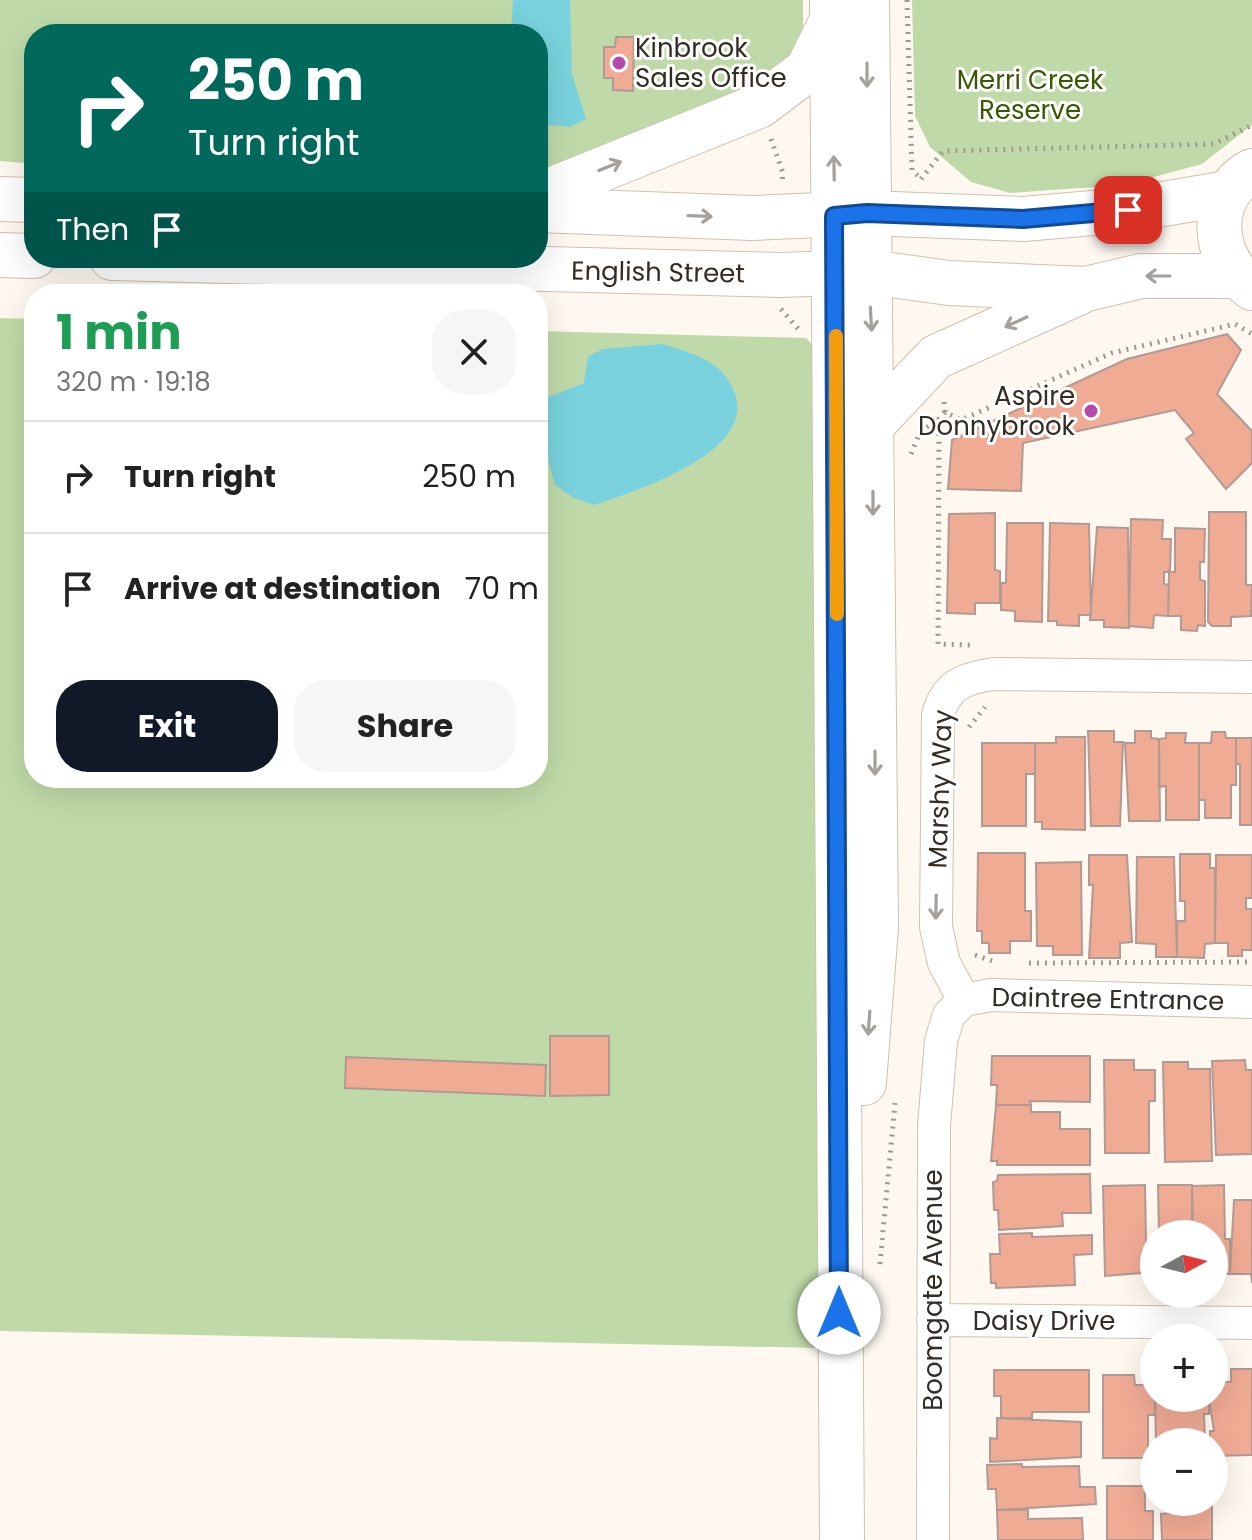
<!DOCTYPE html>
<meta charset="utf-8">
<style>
body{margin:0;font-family:Poppins,sans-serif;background:#f6f6f6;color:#222;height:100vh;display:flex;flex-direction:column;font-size:30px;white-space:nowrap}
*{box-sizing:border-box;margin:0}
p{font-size:26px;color:#767676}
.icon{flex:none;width:44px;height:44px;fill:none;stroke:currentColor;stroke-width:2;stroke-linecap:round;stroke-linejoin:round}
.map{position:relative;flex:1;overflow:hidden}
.sheet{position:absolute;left:24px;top:284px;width:524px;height:504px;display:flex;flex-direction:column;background:#fff;border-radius:32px;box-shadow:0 8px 32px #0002}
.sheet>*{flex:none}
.top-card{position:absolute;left:24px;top:24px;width:524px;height:244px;border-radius:32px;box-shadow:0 8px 32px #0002;background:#00695c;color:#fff;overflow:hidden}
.needle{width:52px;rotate:83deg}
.tools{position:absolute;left:1140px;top:1220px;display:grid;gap:16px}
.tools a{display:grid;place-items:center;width:88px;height:88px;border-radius:50%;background:#fff;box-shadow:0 8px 32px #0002;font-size:40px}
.pin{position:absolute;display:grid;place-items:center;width:68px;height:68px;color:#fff;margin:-34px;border-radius:16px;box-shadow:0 4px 12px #0006}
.me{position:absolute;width:88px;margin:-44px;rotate:0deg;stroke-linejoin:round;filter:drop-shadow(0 0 6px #0008)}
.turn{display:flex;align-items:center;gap:28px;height:168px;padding:0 32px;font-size:36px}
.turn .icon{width:104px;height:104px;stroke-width:2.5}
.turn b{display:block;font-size:56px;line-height:68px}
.then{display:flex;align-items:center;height:76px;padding:0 32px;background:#0003;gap:16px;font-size:30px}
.round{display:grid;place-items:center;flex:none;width:84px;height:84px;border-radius:32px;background:#f6f6f6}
.headline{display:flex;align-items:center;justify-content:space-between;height:136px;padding:0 32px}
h1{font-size:48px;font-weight:700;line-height:60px;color:#1e9e55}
.primary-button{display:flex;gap:16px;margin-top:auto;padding:16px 32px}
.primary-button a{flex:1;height:92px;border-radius:32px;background:#111827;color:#fff;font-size:32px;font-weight:700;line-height:92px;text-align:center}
.primary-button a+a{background:#f6f6f6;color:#222}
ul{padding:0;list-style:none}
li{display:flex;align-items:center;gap:24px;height:112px;padding:0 32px;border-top:2px solid #e0e0e0}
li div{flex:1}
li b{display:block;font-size:30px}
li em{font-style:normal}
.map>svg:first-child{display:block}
</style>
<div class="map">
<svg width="1252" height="1540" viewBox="0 0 1252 1540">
<rect width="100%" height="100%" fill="#fef8f1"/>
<path fill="#bfdaa8" d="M0 0H803V42L770 85 538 175V34H34V164L0 161Z
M912 0H1252V125L1202 164 1124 185 1010 193 971 182 930 147 915 116Z
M0 318 34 319V778H538V331L806 338 826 359 818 1348 0 1331Z"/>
<path fill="#79d2dd" d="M513 0H570L572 74 586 119 570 127 538 124V34H511Z
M663 344C693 354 723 360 735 394 755 453 638 490 595 505L574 498 555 485 549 463 543 399 584 383 588 356 603 349Z"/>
<path fill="#f0ab95" stroke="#b19a93" stroke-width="2" d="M616 37H634L633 91 613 90V78H604V47H615Z
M1227 334 1241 350 1217 394 1252 431V463L1226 489 1186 439 1194 433 1175 410 1023 443 1021 491 948 489 952 440 1127 359Z
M1209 512H1246V585H1252L1251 616 1231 617V626H1212L1208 622Z
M995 513V570L1000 571V603H975V614L947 613 949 514Z
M1131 519 1163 520 1162 539H1171L1170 572H1164V584L1169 585 1168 616 1154 615 1153 628 1129 626Z
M1007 523H1043L1042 622 1015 621V611L1001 610V583H1006Z
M1050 523 1089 524 1091 615H1079V626L1057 625V621H1048Z
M1097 527 1128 528 1129 628 1104 627V620H1090Z
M1175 528 1205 529 1204 562H1200V580L1205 581V626L1198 625 1197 631 1181 630V616H1168L1169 571 1175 572Z
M1088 731H1114V742H1123L1120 826H1091Z
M1135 731H1151V738L1159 739 1160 821H1129L1125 743H1135Z
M1212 732H1225L1226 738H1236V785H1231V818H1205V800H1199V743H1211Z
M1166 733H1186L1185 743H1199V820H1166V786L1159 787V739L1166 738Z
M1056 737H1085V830L1042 829V822H1035V743H1056Z
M1236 738H1252V825H1240V764H1236Z
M982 743H1035V774H1026V826H982Z
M978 853H1025V911H1031V941H1010V953H989V943H982V931H977Z
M1180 854H1210V868H1215V943L1205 944 1204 958 1177 957V921H1185V901H1180Z
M1089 855H1127L1132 942 1120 943V958H1089L1093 885H1089Z
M1216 855H1252V898H1246V909H1252V950H1242V956H1228V943H1215Z
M1137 857H1174L1177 957H1156V944L1136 943Z
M1081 862 1082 955H1053V946H1037L1036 863Z
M550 1036H609V1095L550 1096Z
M992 1056H1090V1102L1030 1101 1031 1105H996L997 1085H991Z
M346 1057 546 1065 545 1096 345 1088Z
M1104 1060H1134V1070H1155V1101H1149V1153H1105Z
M1245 1060 1246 1070H1252V1154L1216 1155 1212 1061Z
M1163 1062H1188V1069H1210L1212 1161 1165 1162Z
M996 1105H1031V1112H1060V1129H1090V1165H997V1161H991Z
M1090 1174 1091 1213H1062L1063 1226 999 1230 998 1210H994L993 1182 997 1181 998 1175Z
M1145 1185 1146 1242H1154V1272L1105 1276 1103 1186Z
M1158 1185H1192V1224H1188V1233L1193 1234H1159Z
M1224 1185 1225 1239H1230V1274H1218V1286H1214V1234H1193L1192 1186Z
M1234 1200H1252V1283L1251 1274H1230Z
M1032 1233V1237L1092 1235V1254L1074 1255 1075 1285 996 1288V1283H991L990 1254H1000L999 1234Z
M1231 1369H1252V1455L1214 1456V1442H1210V1431H1214L1209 1398H1214V1382H1231Z
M994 1370H1089V1412H1032V1418H1001V1396H994Z
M1103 1375H1134L1135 1385H1154L1155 1415H1148V1458H1103Z
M1155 1398H1209V1414H1204L1205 1442H1156Z
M997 1418 1081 1422V1457L990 1462V1438L997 1439Z
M1022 1464V1467L1079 1466 1080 1487H1095L1096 1504 997 1510 996 1489H988L987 1465Z
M1107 1486H1145V1511H1153V1540H1107Z
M1168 1502H1212V1540H1162L1161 1514 1169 1513Z
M997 1510H1028V1519L1082 1518 1083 1540H998Z"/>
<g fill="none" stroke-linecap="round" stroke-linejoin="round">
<g stroke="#d0c0af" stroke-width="34">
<path id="street" d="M964 1000 944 963 936 927 938 715C946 685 964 678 994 674L1252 677
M933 1320 1252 1323
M933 1540 934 1126 941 1041 949 1015 964 1000 991 995 1252 1002"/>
</g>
<g stroke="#d0c0af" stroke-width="46">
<path id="secondary" d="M832 0 842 1540
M1252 171C1205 197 1212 260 1252 288
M538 195 759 106 807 70 830 24
M0 199 34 200
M538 210 752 218 867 213 1023 219 1128 210 1228 193
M0 255 34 256
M112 258 780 275 869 272 949 283 1086 289 1141 276H1236
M872 425 936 357 1078 293
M864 1083 876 927 867 0"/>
</g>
<path stroke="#9e9891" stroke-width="5" stroke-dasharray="2 6" stroke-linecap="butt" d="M907 0 912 170 920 178
M771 139 783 173 782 183
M921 179 943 151 1214 144 1252 125
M781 309 800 331
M944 402 945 412 961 420 1112 353 1235 324 1252 334
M945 412 939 419 938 644 971 645
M911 454 920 432 939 419
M969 727 985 707
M975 955 995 962
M1029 963 1252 962
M880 1264 895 1103"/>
<use href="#street" stroke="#fff" stroke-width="32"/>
<use href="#secondary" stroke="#fff" stroke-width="44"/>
</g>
<defs><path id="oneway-shaft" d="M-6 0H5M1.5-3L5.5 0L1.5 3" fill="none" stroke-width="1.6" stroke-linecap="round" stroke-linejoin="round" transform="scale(2)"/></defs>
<g stroke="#a3a09d">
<use href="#oneway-shaft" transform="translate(867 75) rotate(90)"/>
<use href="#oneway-shaft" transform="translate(610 166) rotate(-22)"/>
<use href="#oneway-shaft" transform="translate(834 168) rotate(-91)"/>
<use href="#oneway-shaft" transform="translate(700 216) rotate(2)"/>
<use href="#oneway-shaft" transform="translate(1158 276) rotate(-180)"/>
<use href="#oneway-shaft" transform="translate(871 319) rotate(87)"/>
<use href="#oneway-shaft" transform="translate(1016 322) rotate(155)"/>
<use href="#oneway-shaft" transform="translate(873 503) rotate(90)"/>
<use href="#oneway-shaft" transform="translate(875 763) rotate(90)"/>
<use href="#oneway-shaft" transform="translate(936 907) rotate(91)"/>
<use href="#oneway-shaft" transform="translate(869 1023) rotate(94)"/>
</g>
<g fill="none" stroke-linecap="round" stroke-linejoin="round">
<g stroke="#114b97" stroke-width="20">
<path id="route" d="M839 1313 834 216 867 213 1023 219 1128 210"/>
</g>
<use href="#route" stroke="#1a73e8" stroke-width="14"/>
<path stroke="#f59e0b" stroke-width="14" d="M836 336 837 614"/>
</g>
<g fill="#b549a9" stroke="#fff" stroke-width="3">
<circle cx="619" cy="63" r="8"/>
<circle cx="1091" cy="411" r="8"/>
</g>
<g text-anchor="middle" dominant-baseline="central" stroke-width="6" stroke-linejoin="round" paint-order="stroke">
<g font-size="26" fill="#332d26" stroke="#fff" text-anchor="start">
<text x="635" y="48">Kinbrook<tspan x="635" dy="30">Sales Office</tspan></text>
<text x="1075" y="396" text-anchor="end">Aspire<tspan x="1075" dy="30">Donnybrook</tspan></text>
</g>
<g font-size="26" fill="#375a00" stroke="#fff">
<text x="1030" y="80">Merri Creek<tspan x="1030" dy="30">Reserve</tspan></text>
</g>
<g font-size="26" fill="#332d26" stroke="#fff">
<text transform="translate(658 272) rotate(1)">English Street</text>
<text transform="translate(940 789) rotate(-88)">Marshy Way</text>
<text transform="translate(1108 999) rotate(1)">Daintree Entrance</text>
<text transform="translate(933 1290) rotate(-90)">Boomgate Avenue</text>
<text x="1044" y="1321">Daisy Drive</text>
</g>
</g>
</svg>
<div class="tools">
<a><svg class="needle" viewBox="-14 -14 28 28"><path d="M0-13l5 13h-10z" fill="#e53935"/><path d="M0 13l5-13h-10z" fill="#767676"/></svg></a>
<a>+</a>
<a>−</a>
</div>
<div class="pin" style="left:1128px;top:210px;background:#d93025"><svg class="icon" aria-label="arrive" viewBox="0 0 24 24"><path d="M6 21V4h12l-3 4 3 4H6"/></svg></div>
<svg class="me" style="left:839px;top:1313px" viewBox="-20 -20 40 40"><circle r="19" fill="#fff"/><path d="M0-13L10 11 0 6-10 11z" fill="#1a73e8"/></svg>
<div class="top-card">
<div class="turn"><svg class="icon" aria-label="right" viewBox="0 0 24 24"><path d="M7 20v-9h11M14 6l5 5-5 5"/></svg><div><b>250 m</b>Turn right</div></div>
<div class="then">Then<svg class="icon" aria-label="arrive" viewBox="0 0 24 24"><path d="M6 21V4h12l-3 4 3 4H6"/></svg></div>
</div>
<section class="sheet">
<div class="headline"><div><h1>1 min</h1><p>320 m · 19:18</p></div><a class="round"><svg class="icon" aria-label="close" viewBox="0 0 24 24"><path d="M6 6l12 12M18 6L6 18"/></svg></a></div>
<ul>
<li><svg class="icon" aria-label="right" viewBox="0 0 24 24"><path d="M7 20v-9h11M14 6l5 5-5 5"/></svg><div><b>Turn right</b></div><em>250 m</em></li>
<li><svg class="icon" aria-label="arrive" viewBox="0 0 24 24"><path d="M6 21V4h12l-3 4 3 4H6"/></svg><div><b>Arrive at destination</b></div><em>70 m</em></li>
</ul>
<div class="primary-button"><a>Exit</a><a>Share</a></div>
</section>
</div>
